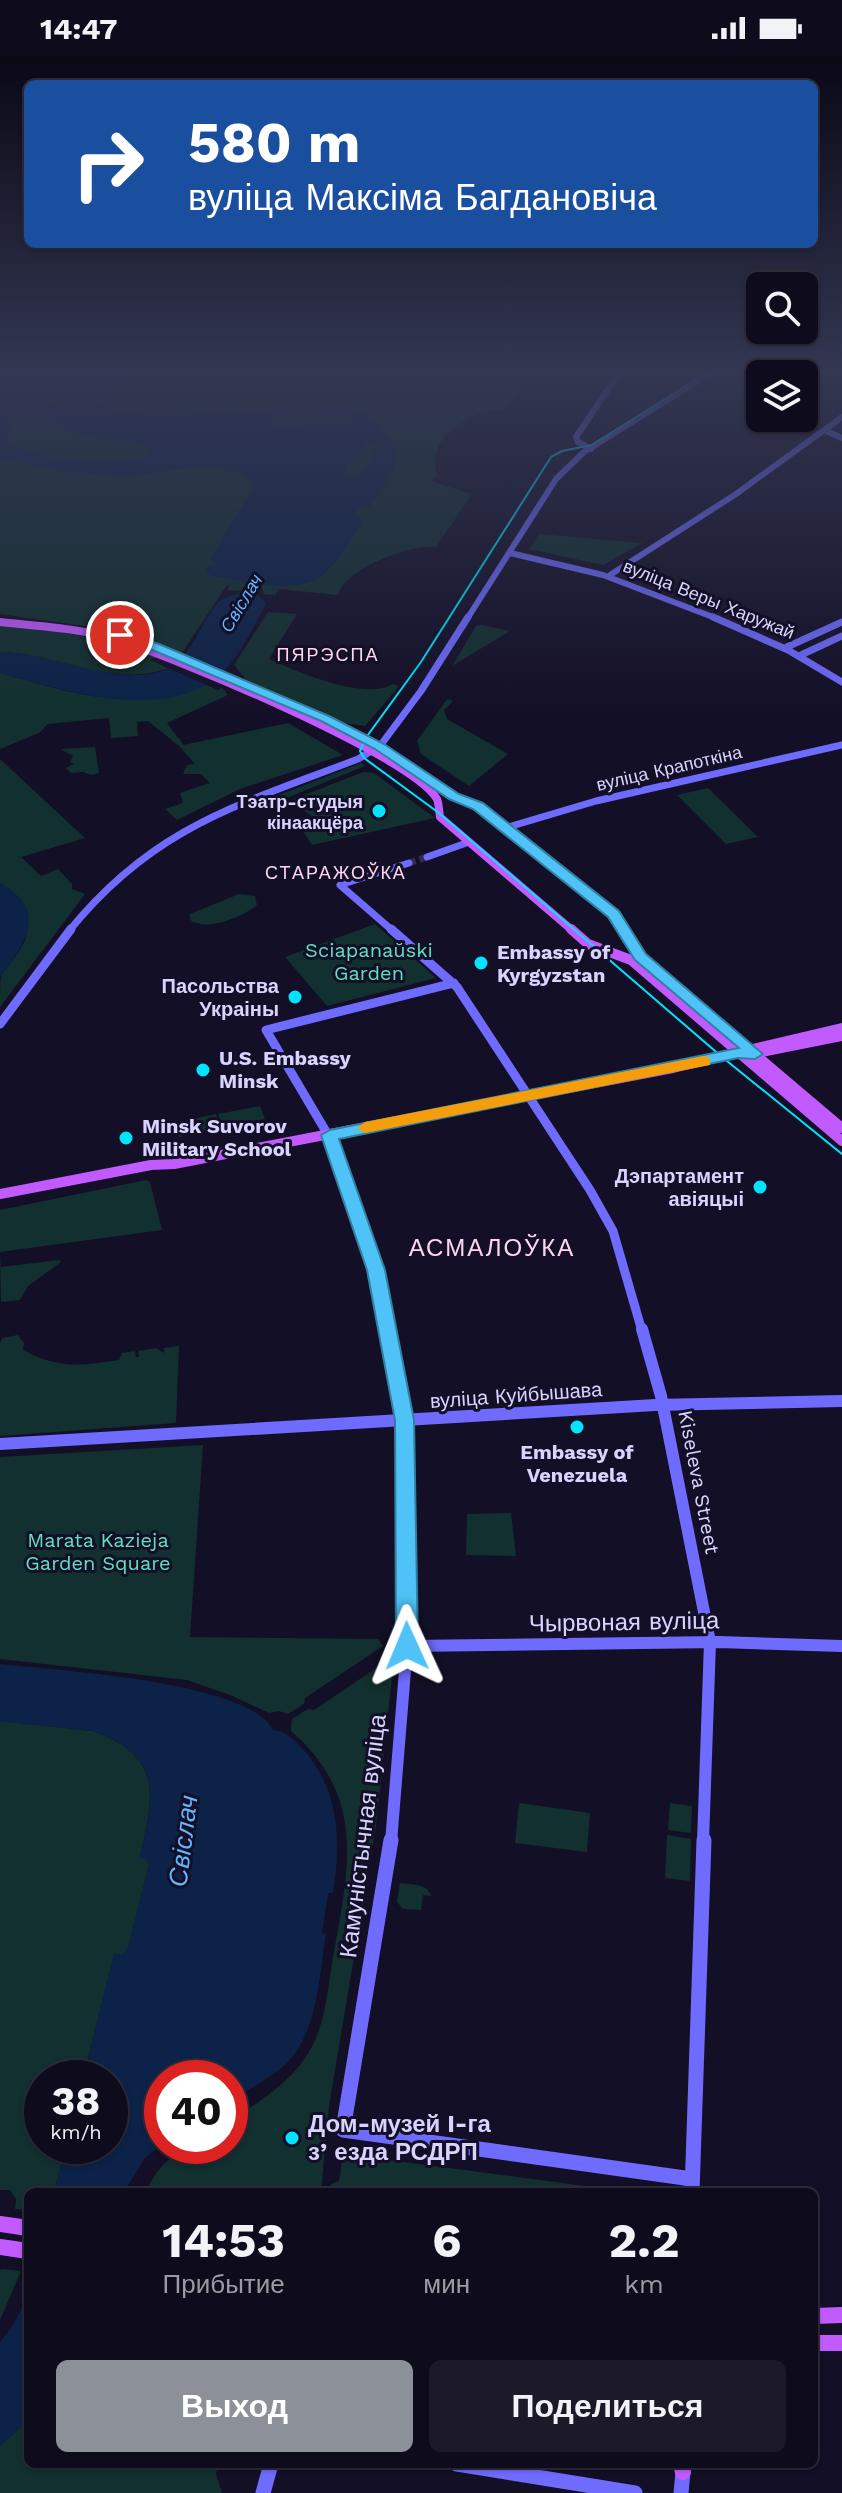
<!DOCTYPE html>
<html lang="ru">
<meta charset="utf-8">
<style>
body{margin:0;font-family:"Work Sans",sans-serif;background:#1c1929;color:#f1f3f6;height:100vh;display:flex;flex-direction:column;font-size:30px;white-space:nowrap}
*{box-sizing:border-box;margin:0}
p{font-size:26px;color:#9b9ba3}
.icon{flex:none;width:44px;height:44px;fill:none;stroke:currentColor;stroke-width:2;stroke-linecap:round;stroke-linejoin:round}
.map{position:relative;flex:1;overflow:hidden}
.side{position:absolute;left:24px;top:2132px;width:794px;height:280px;display:flex;flex-direction:column;background:#0e0b1c;border-radius:12px;box-shadow:0 2px 6px #0004,0 0 0 2px #2e2b3b}
.side>*{flex:none}
.top-card{position:absolute;left:24px;top:24px;width:794px;height:168px;border-radius:12px;box-shadow:0 2px 6px #0004,0 0 0 2px #2e2b3b;background:#1a4fa0;color:#fff;overflow:hidden}
.fabs{position:absolute;left:746px;top:216px;display:grid;gap:16px}
.fabs a{display:grid;place-items:center;width:72px;height:72px;border-radius:12px;background:#0e0b1c;box-shadow:0 2px 6px #0004,0 0 0 2px #2e2b3b;font-size:40px}
.speed{position:absolute;left:24px;top:2004px;display:flex;gap:16px;font-size:40px;font-weight:700;text-align:center}
.speed>*{display:grid;place-content:center;width:104px;height:104px;border-radius:50%;background:#0e0b1c;box-shadow:0 2px 6px #0004,0 0 0 2px #2e2b3b;line-height:1}
.speed small{font-size:20px;font-weight:400}
.speed .limit{border:12px solid #d22;background:#fff;color:#111}
.pin{position:absolute;display:grid;place-items:center;width:68px;height:68px;color:#fff;margin:-34px;border:4px solid #fff;border-radius:50%;box-shadow:0 2px 8px #0007}
.me{position:absolute;width:88px;margin:-44px;rotate:359deg;stroke-linejoin:round;filter:drop-shadow(0 0 6px #0008)}
.turn{display:flex;align-items:center;gap:28px;height:168px;padding:0 32px;font-size:36px}
.turn .icon{width:104px;height:104px;stroke-width:2.5}
.turn b{display:block;font-size:56px;line-height:68px}
.eta{display:flex;justify-content:space-evenly;align-items:center;height:136px;text-align:center}
.eta b{font-size:48px;font-weight:700;line-height:56px}
.primary-button{display:flex;gap:16px;margin-top:auto;padding:16px 32px}
.primary-button a{flex:1;height:92px;border-radius:12px;background:#8c9099;color:#fff;font-size:32px;font-weight:700;line-height:92px;text-align:center}
.primary-button a+a{background:#1c1929;color:#f1f3f6}
.status{display:flex;justify-content:space-between;align-items:center;height:56px;padding:0 40px;background:#0e0b1c;direction:ltr}
.status svg{height:22px;fill:currentColor}
.map>svg:first-child{display:block}
</style>
<div class="status"><b>14:47</b><svg viewBox="0 0 49 12"><path d="M0 12V9h3v3zM5 12V6h3v6zM10 12V3h3v9zM15 12V0h3v12zM26 1h20v11H26zM47 4h2v5h-2z"/></svg></div>
<div class="map">
<svg width="842" height="2437" viewBox="0 0 842 2437">
<rect width="100%" height="100%" fill="#130f26"/>
<path fill="#12302f" d="M0 317H531L507 352C500 356 492 353 483 356 455 366 427 387 437 420L431 425 472 438 436 491C411 488 345 512 338 539L279 533 275 539 264 538 262 532 245 530 243 535 227 534 230 529H227L182 597 105 573 0 558Z
M539 478 642 487 603 509 529 493Z
M268 556 297 558 269 603C297 616 365 645 393 628L398 630 396 634 365 670 344 667 247 625 234 609Z
M0 569C55 573 104 582 156 601L150 604 168 612C114 633 56 597 0 596Z
M482 569 510 575 452 610 476 570Z
M0 617C77 638 126 657 205 628L218 634 222 632 228 639 167 667 179 683 230 672 180 683 183 689 288 667 343 699 240 733 177 764 165 753 183 747 180 737 210 727 201 718H183L187 709 195 708 179 690 148 665 137 666 138 680 111 682 109 662 48 668 39 677 0 693Z
M447 643 453 645 444 654 447 663 508 698 469 730 421 698 417 685Z
M95 691 99 717 92 719 83 716 71 717 66 712 74 708 70 706 73 700 60 693Z
M0 703 85 782 21 801 41 820 58 813 72 828V833L85 838 0 951C0 941 0 927 1 920 6 911 15 903 20 894 36 867 27 842 0 827Z
M361 707 365 710 267 750 261 746Z
M363 716 374 717 435 762 312 789 301 772 318 764 289 745Z
M708 732 758 781 726 788 677 739Z
M239 838 255 840 257 849C243 861 207 876 190 864V858Z
M375 868 436 922 327 950 285 901Z
M260 1050 265 1063 223 1071 218 1058Z
M216 1058 221 1072 179 1081 174 1067Z
M146 1124 150 1126 162 1174 0 1196V1154Z
M0 1198 1 1211 59 1204 61 1206 28 1230 20 1244 1 1246Z
M18 1279 24 1287 23 1294C59 1313 80 1310 119 1304L122 1297 135 1295 136 1301H139L138 1295 156 1292 164 1297V1292L179 1290 176 1367 0 1380V1288L2 1282Z
M203 1389 190 1581 378 1583 383 1590 305 1642 304 1648 288 1658 279 1655 269 1657 230 1639 187 1624 0 1603V1401Z
M511 1457 516 1500 466 1499 467 1458Z
M388 1604 392 1611V1621L376 1770 329 2050 321 2136H146C165 2094 187 2090 230 2090V2065C255 2049 289 2027 305 2002 324 1976 327 1939 332 1908 347 1817 370 1744 291 1675L292 1663 308 1653 314 1654Z
M0 1665 93 1675C164 1701 154 1739 140 1801L148 1805 149 1810 128 1892 123 1898 114 1899 83 2022H42V2090H66L54 2136H28V2154L15 2153 16 2143 10 2134H0Z
M519 1747 590 1757 587 1796 515 1787Z
M670 1747 692 1750 691 1777 668 1774Z
M667 1779 691 1783 690 1825 665 1822Z
M400 1827C411 1829 428 1827 431 1840L423 1839 421 1854 403 1853 397 1846Z
M343 2098 630 2136H330L331 2128 339 2125Z
M1 2213 21 2215 0 2264V2215Z
M28 2364V2408H218L216 2418 222 2437H0V2390Z"/>
<path fill="#0c2248" fill-rule="evenodd" d="M14 317H266L116 328 103 334 98 344C133 383 306 336 362 357 372 361 376 371 384 378 411 398 384 431 369 451H363L353 458 362 463 361 469C349 485 335 512 317 523 293 538 240 524 211 520L206 515 208 510 220 509 209 505 251 435H255C244 398 162 417 135 419 120 420 106 419 91 418 60 416 30 409 0 401V333L6 322H12ZM75 330 77 333 73 350 69 353 53 351 43 343 47 335ZM304 357 351 362 348 366 277 371 270 366 274 362ZM28 359C50 361 68 376 89 381 106 384 139 383 151 394L147 401C117 412 31 404 5 385L12 366ZM365 386 377 390C366 413 369 419 340 422L345 418 346 410 360 398Z
M245 533 259 534 257 539 265 546V550C252 572 240 601 221 618 164 668 63 634 0 617V596C49 595 142 642 180 604 196 588 203 563 218 547 225 539 237 540 245 533Z
M0 827C49 853 26 888 0 921Z
M0 1608C54 1614 249 1625 273 1674 285 1674 296 1685 304 1694 340 1736 341 1785 333 1837H328L322 1877 326 1878C319 1920 318 1975 287 2007 272 2022 248 2033 230 2045V2022H162V2088L145 2102 124 2136H54L66 2090H110V2022H83L114 1898H123L128 1892 149 1810 148 1805 140 1801C154 1740 165 1701 93 1675L0 1665Z
M28 2238V2364L0 2390V2286L14 2268Z"/>
<path fill="#130f26" d="M181 597 228 617 209 630 163 610Z"/>
<g fill="none" stroke-linecap="round" stroke-linejoin="round">
<path stroke="#312d47" stroke-width="7" stroke-dasharray="7 4" stroke-linecap="butt" d="M409 807 427 801"/>
<path stroke="#6f6bff" stroke-width="6" d="M824 374 842 382
M591 393 578 386 576 381 619 317
M510 497 603 519 718 563
M610 519 736 438 842 361
M467 563 556 423 584 396 711 317"/>
<path stroke="#6f6bff" stroke-width="7" d="M713 561 788 594 842 626
M787 591 842 566
M801 599 842 580
M505 772 596 745 842 689
M427 801 469 786
M340 829 393 875
M340 829 409 807
M69 875C153 771 238 749 358 703L380 690 421 635 468 561"/>
<path stroke="#6f6bff" stroke-width="9" d="M391 873 457 931 590 1134 613 1175 642 1275
M0 968 71 873
M388 1275 376 1214 331 1084 266 974 454 927"/>
<path stroke="#6f6bff" stroke-width="12" d="M387 1273 405 1364 407 1590 391 1786
M642 1273 661 1340 710 1586 703 1786
M0 1388 655 1349 842 1345
M407 1590 719 1586 842 1590"/>
<path stroke="#6f6bff" stroke-width="15" d="M391 1784 343 2074 692 2123
M692 2136 704 1784
M457 2408 635 2437
M263 2437 271 2408
M681 2437 683 2416"/>
<path stroke="#c25bff" stroke-width="8" d="M0 566C38 570 78 572 115 583 172 600 411 699 437 743 439 748 439 755 440 761L573 875
M334 667 380 690 454 741 478 750 596 842 614 858 625 875"/>
<path stroke="#c25bff" stroke-width="10" d="M571 873 588 888 631 904 842 1085
M623 873 640 901 842 1072
M751 998 842 980
M0 1138 151 1109 174 1108 673 1012 842 972"/>
<path stroke="#c25bff" stroke-width="16" d="M0 2168 28 2172
M0 2191 28 2195
M814 2260 842 2259
M814 2287H842
M681 2408 683 2416"/>
<path stroke="#00e5ff" stroke-width="2" d="M706 317 592 389 562 395 551 401 421 606 365 683 360 695 364 702 439 757 722 1001 842 1098"/>
</g>
<linearGradient id="sky" x2="0" y2="1"><stop stop-color="#0a0815"/><stop offset="0.48" stop-color="#333752"/><stop offset="1" stop-color="#333752" stop-opacity="0"/></linearGradient>
<rect width="842" height="658" fill="url(#sky)"/>
<path fill="#4fc3f7" stroke="#337fa1" stroke-width="2" d="M120 576 159 588 329 660 384 688 459 738 483 747 619 855 646 898 763 998 755 1003 738 1002 339 1083 385 1214 414 1364 418 1590 415 1597 407 1600 399 1597 396 1590 395 1364 367 1214 321 1079 330 1074 739 992 635 904 608 861 473 753 449 743 375 693 321 665 150 593 116 582 114 579Z"/>
<path fill="#f59e0b" d="M704 1000 710 1002V1009L365 1077 357 1072 365 1066Z"/>
<g fill="#00e5ff" stroke="#130f26" stroke-width="3">
<circle cx="379" cy="755" r="8"/>
<circle cx="481" cy="907" r="8"/>
<circle cx="295" cy="941" r="8"/>
<circle cx="203" cy="1014" r="8"/>
<circle cx="126" cy="1082" r="8"/>
<circle cx="760" cy="1131" r="8"/>
<circle cx="577" cy="1371" r="8"/>
<circle cx="292" cy="2082" r="8"/>
</g>
<g text-anchor="middle" dominant-baseline="central" stroke-width="6" stroke-linejoin="round" paint-order="stroke">
<g font-size="18" fill="#d9d4ff" stroke="#130f26">
<text transform="translate(709 543) rotate(22)">вуліца Веры Харужай</text>
<text transform="translate(669 712) rotate(-13)">вуліца Крапоткіна</text>
</g>
<g font-size="18" font-style="italic" fill="#62b6ff" stroke="#130f26">
<text transform="translate(241 547) rotate(-59)">Свіслач</text>
</g>
<g font-size="18" letter-spacing="2" fill="#ffd6f0" stroke="#130f26">
<text x="328" y="598">ПЯРЭСПА</text>
<text x="336" y="816">СТАРАЖОЎКА</text>
</g>
<g font-size="18" font-weight="bold" fill="#d9d4ff" stroke="#130f26" text-anchor="end">
<text x="363" y="745">Тэатр-студыя<tspan x="363" dy="21">кінаакцёра</tspan></text>
</g>
<g font-size="20" fill="#5fe0c0" stroke="#130f26">
<text x="369" y="894">Sciapanaŭski<tspan x="369" dy="23">Garden</tspan></text>
<text x="98" y="1484">Marata Kazieja<tspan x="98" dy="23">Garden Square</tspan></text>
</g>
<g font-size="20" font-weight="bold" fill="#d9d4ff" stroke="#130f26" text-anchor="start">
<text x="497" y="896">Embassy of<tspan x="497" dy="23">Kyrgyzstan</tspan></text>
<text x="279" y="930" text-anchor="end">Пасольства<tspan x="279" dy="23">Украіны</tspan></text>
<text x="219" y="1002">U.S. Embassy<tspan x="219" dy="23">Minsk</tspan></text>
<text x="142" y="1070">Minsk Suvorov<tspan x="142" dy="23">Military School</tspan></text>
<text x="744" y="1120" text-anchor="end">Дэпартамент<tspan x="744" dy="23">авіяцыі</tspan></text>
<text x="577" y="1396" text-anchor="middle">Embassy of<tspan x="577" dy="23">Venezuela</tspan></text>
</g>
<g font-size="20" fill="#d9d4ff" stroke="#130f26">
<text transform="translate(516 1339) rotate(-4)">вуліца Куйбышава</text>
<text transform="translate(699 1426) rotate(79)">Kiseleva Street</text>
</g>
<g font-size="24" letter-spacing="2" fill="#ffd6f0" stroke="#130f26">
<text x="492" y="1192">АСМАЛОЎКА</text>
</g>
<g font-size="24" fill="#d9d4ff" stroke="#130f26">
<text transform="translate(624 1566) rotate(-1)">Чырвоная вуліца</text>
<text transform="translate(363 1780) rotate(-83)">Камуністычная вуліца</text>
</g>
<g font-size="24" font-weight="bold" fill="#d9d4ff" stroke="#130f26" text-anchor="start">
<text x="308" y="2068">Дом-музей I-га<tspan x="308" dy="28">зʼезда РСДРП</tspan></text>
</g>
<g font-size="26" font-style="italic" fill="#62b6ff" stroke="#130f26">
<text transform="translate(183 1785) rotate(-83)">Свіслач</text>
</g>
</g>
</svg>
<div class="fabs">
<a><svg class="icon" aria-label="search" viewBox="0 0 24 24"><circle cx="10" cy="10" r="6"/><path d="M15 15l6 6"/></svg></a>
<a><svg class="icon" aria-label="layers" viewBox="0 0 24 24"><path d="M12 4l9 5-9 5-9-5zM3 14l9 5 9-5"/></svg></a>
</div>
<div class="speed"><div>38<small>km/h</small></div><div class="limit">40</div></div>
<div class="pin" style="left:120px;top:579px;background:#d93025"><svg class="icon" aria-label="arrive" viewBox="0 0 24 24"><path d="M6 21V4h12l-3 4 3 4H6"/></svg></div>
<svg class="me" style="left:407px;top:1590px" viewBox="-20 -20 40 40"><path d="M0-17L14 15 0 8-14 15z" fill="#4fc3f7" stroke="#fff" stroke-width="4"/></svg>
<div class="top-card">
<div class="turn"><svg class="icon" aria-label="right" viewBox="0 0 24 24"><path d="M7 20v-9h11M14 6l5 5-5 5"/></svg><div><b>580 m</b>вуліца Максіма Багдановіча</div></div>
</div>
<section class="side">
<div class="eta">
<div><b>14:53</b><p>Прибытие</p></div>
<div><b>6</b><p>мин</p></div>
<div><b>2.2</b><p>km</p></div>
</div>
<div class="primary-button"><a>Выход</a><a>Поделиться</a></div>
</section>
</div>
